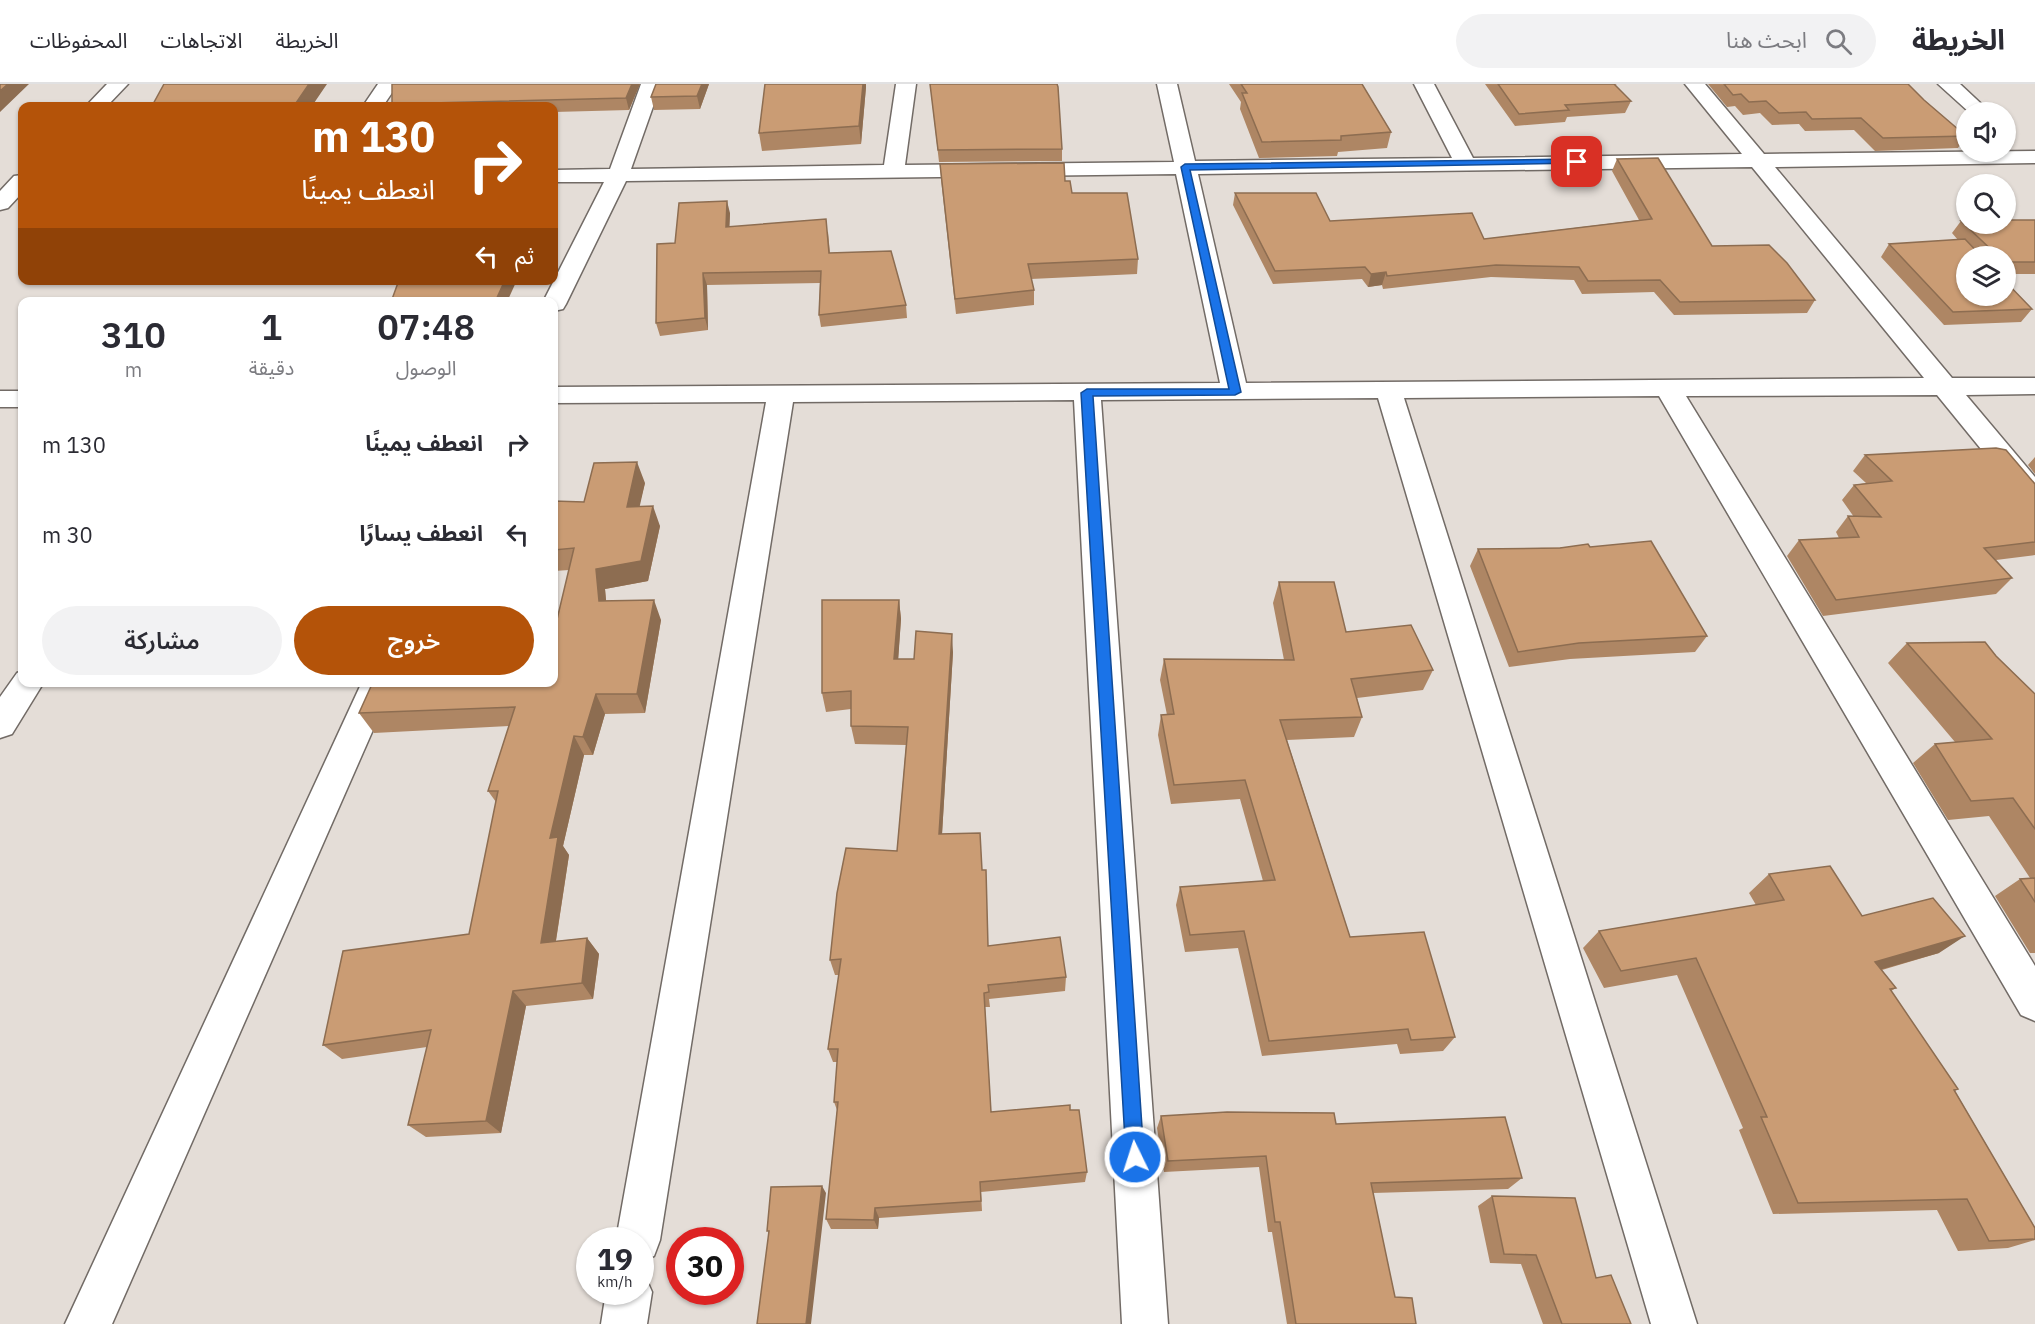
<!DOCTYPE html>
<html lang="ar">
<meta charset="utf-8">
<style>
body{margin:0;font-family:"IBM Plex Sans","Noto Sans Arabic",sans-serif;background:#f2f2f3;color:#2b2b33;direction:rtl;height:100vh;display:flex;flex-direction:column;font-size:22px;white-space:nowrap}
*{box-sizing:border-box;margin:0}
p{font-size:20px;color:#7c7c81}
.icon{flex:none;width:33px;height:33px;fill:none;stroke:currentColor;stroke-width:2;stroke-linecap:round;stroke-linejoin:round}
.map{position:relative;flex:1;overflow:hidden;direction:ltr}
.panel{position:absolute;left:18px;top:213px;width:540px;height:390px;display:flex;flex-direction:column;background:#fff;border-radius:12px;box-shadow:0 2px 4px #0004;direction:rtl}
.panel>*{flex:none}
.banner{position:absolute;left:18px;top:18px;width:540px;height:183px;border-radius:12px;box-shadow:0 2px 4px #0004;direction:rtl;background:#b45309;color:#fff;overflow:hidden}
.tools{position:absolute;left:1956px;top:18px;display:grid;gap:12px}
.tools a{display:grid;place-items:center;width:60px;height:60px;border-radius:50%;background:#fff;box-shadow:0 2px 4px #0004;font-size:30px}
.speed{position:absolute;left:576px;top:1143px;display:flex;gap:12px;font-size:30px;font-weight:700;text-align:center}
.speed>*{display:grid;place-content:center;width:78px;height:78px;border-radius:50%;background:#fff;box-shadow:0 2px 4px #0004;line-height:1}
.speed small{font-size:15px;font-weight:400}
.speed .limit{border:9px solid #d22;background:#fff;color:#111}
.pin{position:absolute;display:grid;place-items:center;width:51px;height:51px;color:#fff;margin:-26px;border-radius:12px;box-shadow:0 3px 9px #0006}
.me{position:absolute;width:66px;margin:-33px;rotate:356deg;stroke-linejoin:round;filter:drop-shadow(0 0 4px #0008)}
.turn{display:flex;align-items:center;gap:21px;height:126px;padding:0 24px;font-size:27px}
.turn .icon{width:78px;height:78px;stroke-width:2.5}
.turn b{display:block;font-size:42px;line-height:51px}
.then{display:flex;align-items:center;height:57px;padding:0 24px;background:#0003;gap:12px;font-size:22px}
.eta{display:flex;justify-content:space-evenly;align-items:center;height:102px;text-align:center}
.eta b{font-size:36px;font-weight:600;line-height:42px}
.action{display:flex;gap:12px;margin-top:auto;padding:12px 24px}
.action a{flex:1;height:69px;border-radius:36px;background:#b45309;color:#fff;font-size:24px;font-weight:600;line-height:69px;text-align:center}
.action a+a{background:#f2f2f3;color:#2b2b33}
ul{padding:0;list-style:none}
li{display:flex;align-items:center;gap:18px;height:90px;padding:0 24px}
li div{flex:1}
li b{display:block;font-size:22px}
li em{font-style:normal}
header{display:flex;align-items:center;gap:36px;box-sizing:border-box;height:84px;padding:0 30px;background:#fff;border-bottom:2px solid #e1e1e2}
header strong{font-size:28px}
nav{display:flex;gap:33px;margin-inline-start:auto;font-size:21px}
.search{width:420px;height:54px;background:#f2f2f3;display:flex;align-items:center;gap:15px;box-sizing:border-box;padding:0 21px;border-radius:33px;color:#7c7c81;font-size:22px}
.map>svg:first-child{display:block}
</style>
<header>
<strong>الخريطة</strong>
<div class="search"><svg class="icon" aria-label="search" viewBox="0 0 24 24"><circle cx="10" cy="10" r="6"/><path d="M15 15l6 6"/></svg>ابحث هنا</div>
<nav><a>الخريطة</a><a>الاتجاهات</a><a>المحفوظات</a></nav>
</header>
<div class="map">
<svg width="2035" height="1240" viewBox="0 0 2035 1240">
<rect width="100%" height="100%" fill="#e4ddd7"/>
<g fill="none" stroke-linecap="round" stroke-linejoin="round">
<g stroke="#726b66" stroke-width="3">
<path id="minor" d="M107 0H128L107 22H86Z
M378 0H398L383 22H363Z
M641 0H661L631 85 884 81 896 0H916L905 81 1174 78 1157 0H1177L1195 77 1452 74 1414 0H1434L1473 74 1742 70 1685 0H1705L1764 70 2035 67V79L1775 83 1952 294H2035V310L1966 311 2035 393V422L2025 419 1937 311 1686 312 2035 882V937L2021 931 1659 312 1404 314 1697 1240H1651L1378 314 1101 316 1168 1240H1122L1074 316 793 318 660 1156 654 1172 640 1177V1156H616L766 318 554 319V303L1220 299 1176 90 626 97 566 220 563 225 554 227V218H543L604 98H554V86L610 85ZM1752 83 1924 294 1246 299 1198 90Z
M1938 0H1960L1990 28H1969Z
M22 91V109L8 124 0 126V107L14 92Z
M0 307H22V323H0Z
M22 587V598H44L12 650 0 654V613L17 589Z
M362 598H394L112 1240H65Z
M640 1190 645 1192 652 1208 647 1240H601L606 1208H640Z"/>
</g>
<use href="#minor" fill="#fff" fill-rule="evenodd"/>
</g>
<path fill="#ae8664" d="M640 0 629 26 554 28V22H394L392 20Z
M656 0H709L700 25 654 26 651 13Z
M930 0H1057L1062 65V77L939 78Z
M1229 0H1362L1391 48 1387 64 1338 68 1337 72 1259 74 1240 25 1241 18Z
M1485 0H1617L1615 1 1631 17 1625 29 1567 33 1565 38 1515 42Z
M1708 0H1908L1924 16 1966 52 1958 64 1875 67 1854 46 1805 47 1799 40 1772 41 1760 29 1743 31 1735 22 1727 23Z
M866 3 861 60 762 67 759 49Z
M1617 75 1712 162 1815 216 1807 229 1674 231 1654 208 1582 210 1574 196 1491 193 1383 205 1382 201 1368 203 1362 195 1273 200 1233 121 1235 109 1330 137 1484 155 1639 136 1612 87Z
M940 80 1065 97 1072 109 1138 175 1137 190 1031 195 1034 206V221L956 230 941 95Z
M730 129 729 143 828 148 830 169 906 221 907 234 821 243 819 231 820 199 707 201 708 246 660 252 656 239 675 159Z
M2035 136V190H2006V172H1966L2032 225 2021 238 1944 241 1881 173 1889 160 1958 156 1952 149 1961 137Z
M1865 371 2035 400V471L1996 476 2012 494 1996 510 1823 532 1787 472 1799 456 1839 454 1836 448 1848 432 1854 433 1842 416 1854 401 1866 399 1853 387Z
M2035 373V390L2028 381Z
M645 399 639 422 660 442 648 497 605 505 606 517 661 536 645 629 605 630 593 671H584L563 762 569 771 556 857 587 854 599 870 593 915 526 922 501 1049 426 1053 408 1041 427 963 342 975 323 961 469 850 496 718 488 707 509 642 374 649 359 629 554 598 569 486 554 487V417L584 418Z
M1590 463 1707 552 1695 568 1570 575 1509 583 1470 482 1478 465Z
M1279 498 1346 548 1433 586 1423 606 1357 614 1362 633 1354 653 1287 656 1350 853 1455 953 1443 967 1400 970 1397 960 1262 972 1238 864 1185 868 1176 821 1180 803 1263 797 1240 715 1171 720 1158 651 1161 631H1167L1160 596 1164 575 1284 576 1273 519Z
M899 516 901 535 898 575H914L953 568 942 750 988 862 1066 893 1065 907 989 915 990 923H985L991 1028 1070 1026 1087 1088 1085 1098 981 1108 982 1127 879 1134 878 1145H831L826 1135 837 1026 834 1018 837 978H833L828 965 839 891H835L830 876 897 767 906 661 855 660 851 642V625L826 628 822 609Z
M1907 559 1996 572 2035 610V869H2030L1995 812 2020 795 2030 794 1989 732 1948 736 1913 679 1935 660 1955 658 1888 579Z
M1769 790 1862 832 1939 869 1882 886 1896 904 1891 907 1958 1005 1955 1007 2035 1144V1156L2008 1164 1958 1167 1937 1126 1773 1130 1739 1046 1743 1044 1677 891 1604 904 1583 864 1599 847 1756 821 1749 809Z
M1161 1032 1336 1040 1522 1094 1508 1105 1373 1109 1395 1213 1416 1240H1287L1272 1148H1268L1259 1083 1164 1088 1157 1044Z
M1492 1112 1596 1194 1631 1240H1543L1521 1180 1490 1179 1478 1122Z"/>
<path fill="#8d6d51" d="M8 0H29L0 28V7Z
M309 0H327L312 22H294Z
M632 0H640L629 26 626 14Z
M702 0H709L700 25 697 12Z
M863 0H866V3L861 60 859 42Z
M727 117 730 129 729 156 726 143Z
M1386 188 1382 201 1368 203 1371 190Z
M703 189 707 201 708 246 705 234Z
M505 196H517L507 218H495Z
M637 378 645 399 635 443 627 423Z
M653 422 660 442 648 497 605 505 608 537 599 517 596 485Z
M654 516 661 536 645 629 637 610Z
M899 516 901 535 897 593 894 575Z
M952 550 953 568 941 767 939 750Z
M596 610 605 630 593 671 583 653Z
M574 652 584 671 563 762 569 771 553 875 541 859 550 754Z
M1965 852 1939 869 1851 894 1875 878Z
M587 854 599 870 593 915 582 899Z
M513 907 526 922 501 1049 486 1037Z
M822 1102 826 1109 811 1240H806Z
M875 1124 879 1134 878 1145 874 1136Z"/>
<path fill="#ca9c74" stroke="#8d6d51" stroke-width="1.5" d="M0 0H8L0 7Z
M164 0H309L294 22H152Z
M392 0H632L626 14 392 20Z
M656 0H702L697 12 651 13Z
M765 0H863L859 42 759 49Z
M930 0H1057L1058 3 1062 65 938 66Z
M1241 0H1362L1391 48 1341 52V56L1262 58 1242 9H1247Z
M1498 0H1614L1631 17 1565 21 1569 26 1519 30Z
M1724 0H1908L1924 16 1966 52 1883 54 1861 34 1812 35 1806 28 1779 29 1766 17 1749 18 1741 10 1733 11Z
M1658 74 1712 162 1769 161 1787 179 1815 216 1680 218 1660 196 1588 197 1579 183 1496 181 1387 192 1386 188 1371 190 1365 183 1275 187 1235 109H1316L1330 137 1472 129 1484 155 1652 135 1617 75Z
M1064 79 1065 97H1070L1072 109H1127L1138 175 1028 180 1034 206 955 215 940 80Z
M727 117 726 143 826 135 829 169 891 167 906 221 819 231 821 187 703 189 705 234 656 239 657 160 675 159 679 119Z
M2006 136H2035V178H2006V172H1998L1961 137H1966V140H2006Z
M1965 155 1981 172H1966V212H2006V198L2032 225 1953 228 1889 160Z
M399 196H505L495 218H391Z
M1996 364 2006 366 2035 400V458L1984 464 2012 494 1836 516 1799 456 1859 453 1848 432 1881 433 1854 401 1892 397 1865 371Z
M637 378 627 423 653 422 641 477 596 485 599 517 654 516 637 610H596L583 653 574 652 550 754 558 753 541 859 587 854 582 899 513 907 486 1037 408 1041 431 946 323 961 343 867 469 850 498 707H488L515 623 359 629 373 598H554V548L574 464 554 466V417L584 418 594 379Z
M1651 457 1707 552 1579 559 1518 568 1478 465 1560 464 1588 460 1590 463Z
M1279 498H1334L1346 548 1411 541 1433 586 1351 595 1362 633 1280 636 1350 853 1424 848 1455 953 1411 956 1408 945 1269 957 1244 847 1190 851 1180 803 1275 796 1245 696 1174 701 1161 631 1174 630 1164 575 1294 576Z
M822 516H899L894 575H914L916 547 952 550 939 750 980 749 982 786H986L988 862 1060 853 1066 893 988 901 989 908 984 909 991 1028 1070 1021V1026H1079L1087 1088 980 1098 981 1117 875 1124 874 1136 826 1135 838 1018H834L838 965H828L841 875 830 876 837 809 846 764 897 767 908 643 851 642V607L822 609Z
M1985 558 1996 572 2035 610V745L2013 714 1971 717 1935 660 1992 655 1907 559Z
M1830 782 1862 832 1933 814 1965 852 1875 878 1896 904 1890 905 1958 1005 1954 1006 2035 1144V1155L1989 1157 1967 1115 1798 1119 1761 1033H1767L1696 874 1621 887 1599 847 1784 816 1769 790Z
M2035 794V818L2020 795Z
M1227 1028 1334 1029 1336 1040 1505 1033 1522 1094 1371 1099 1395 1213 1412 1214 1416 1240H1296L1280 1138H1275L1266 1072 1168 1077 1161 1032Z
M822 1102 806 1240H757L769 1147H767L771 1103Z
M1492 1112 1575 1114 1596 1194 1611 1191 1631 1240H1562L1536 1171 1504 1170Z"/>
<path fill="#1a73e8" stroke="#114b97" stroke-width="1.5" d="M1577 75 1580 76V79L1190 86 1241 308 1235 311 1093 312 1144 1073 1141 1079 1135 1082 1128 1079 1126 1073 1081 309 1087 305H1229L1181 83 1185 80Z"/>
</svg>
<div class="tools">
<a><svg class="icon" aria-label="sound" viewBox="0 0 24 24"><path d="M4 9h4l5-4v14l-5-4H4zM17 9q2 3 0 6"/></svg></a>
<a><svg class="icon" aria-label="search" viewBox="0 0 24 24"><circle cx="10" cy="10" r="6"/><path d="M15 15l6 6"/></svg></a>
<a><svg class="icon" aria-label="layers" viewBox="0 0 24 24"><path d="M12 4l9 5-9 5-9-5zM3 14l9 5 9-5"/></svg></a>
</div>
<div class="speed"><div>19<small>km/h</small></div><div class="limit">30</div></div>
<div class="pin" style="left:1577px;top:78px;background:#d93025"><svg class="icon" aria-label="arrive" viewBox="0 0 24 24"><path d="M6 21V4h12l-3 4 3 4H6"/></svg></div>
<svg class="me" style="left:1135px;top:1073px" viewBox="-20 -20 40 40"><circle r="17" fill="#1a73e8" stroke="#fff" stroke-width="3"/><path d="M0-11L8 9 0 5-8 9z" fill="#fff"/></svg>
<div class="banner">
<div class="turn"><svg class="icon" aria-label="right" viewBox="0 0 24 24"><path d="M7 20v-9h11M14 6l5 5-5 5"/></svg><div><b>130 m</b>انعطف يمينًا</div></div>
<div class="then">ثم<svg class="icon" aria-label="left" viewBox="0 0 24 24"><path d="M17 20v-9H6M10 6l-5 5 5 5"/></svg></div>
</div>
<section class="panel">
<div class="eta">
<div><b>07:48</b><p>الوصول</p></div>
<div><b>1</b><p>دقيقة</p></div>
<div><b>310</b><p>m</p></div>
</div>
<ul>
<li><svg class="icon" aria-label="right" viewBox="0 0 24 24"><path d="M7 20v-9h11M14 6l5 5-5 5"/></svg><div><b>انعطف يمينًا</b></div><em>130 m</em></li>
<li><svg class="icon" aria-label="left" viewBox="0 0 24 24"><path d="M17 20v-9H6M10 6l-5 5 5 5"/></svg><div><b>انعطف يسارًا</b></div><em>30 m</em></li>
</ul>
<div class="action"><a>خروج</a><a>مشاركة</a></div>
</section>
</div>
